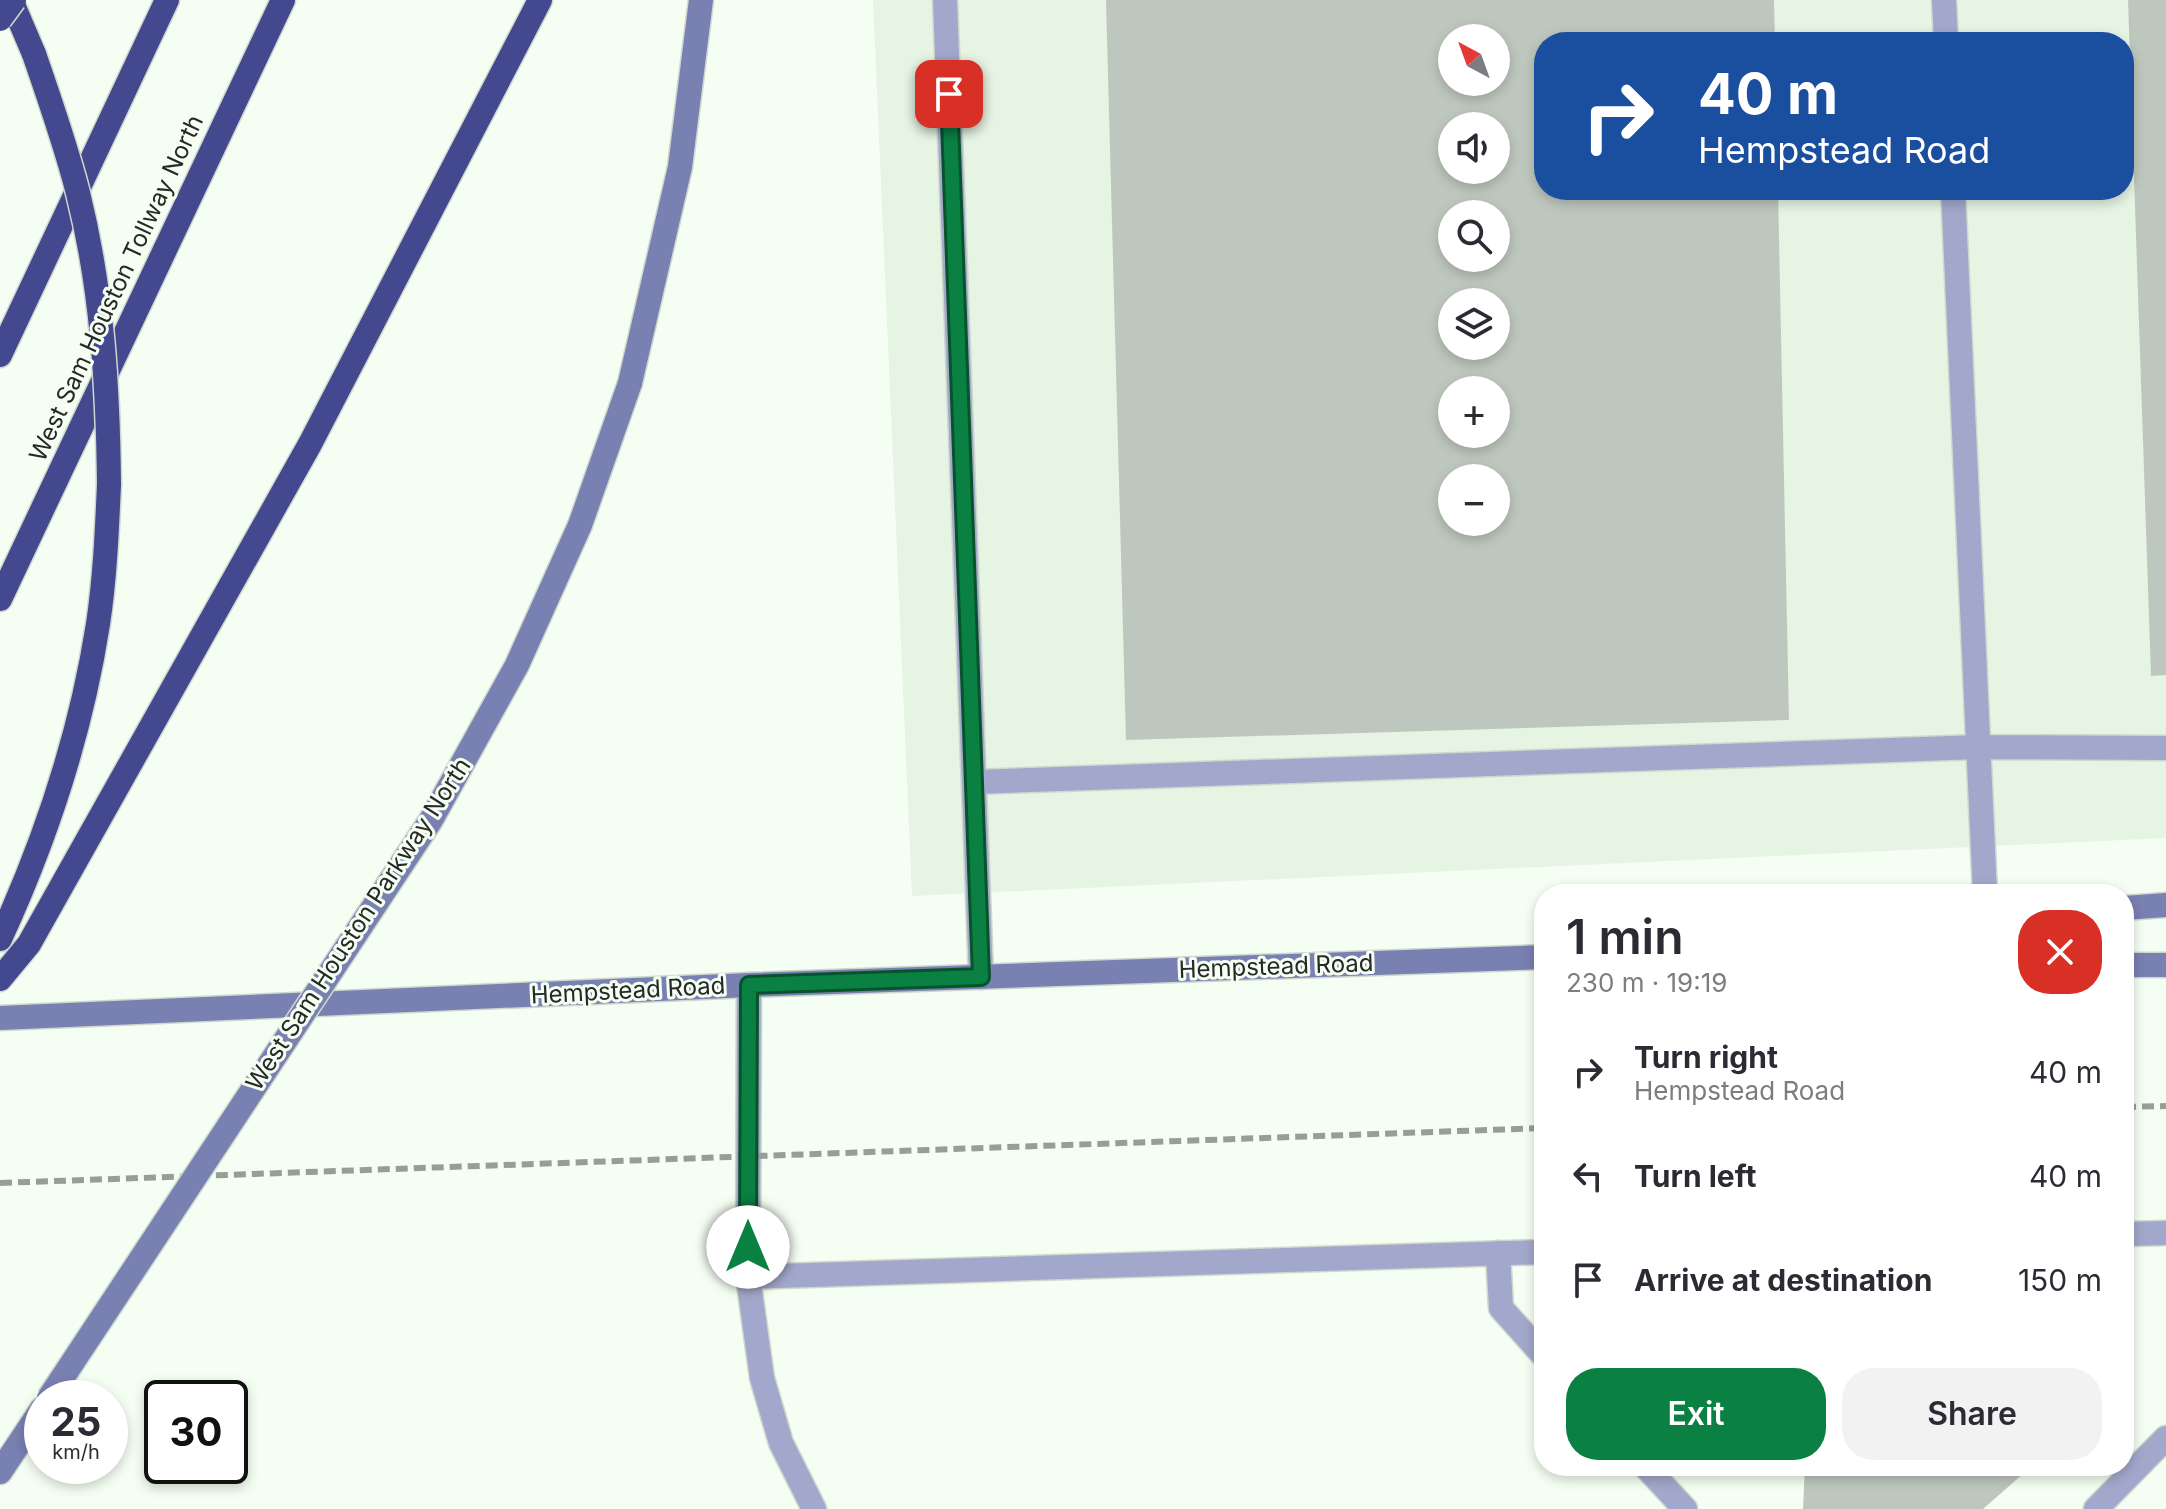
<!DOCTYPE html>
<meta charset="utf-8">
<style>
body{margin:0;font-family:Inter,sans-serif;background:#f2f2f3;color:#2b2b33;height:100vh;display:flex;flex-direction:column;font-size:30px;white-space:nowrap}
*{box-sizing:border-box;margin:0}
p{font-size:26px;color:#7c7c81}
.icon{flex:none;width:44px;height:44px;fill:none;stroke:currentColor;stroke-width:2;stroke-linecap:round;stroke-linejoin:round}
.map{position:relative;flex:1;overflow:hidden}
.panel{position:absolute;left:1534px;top:884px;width:600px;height:592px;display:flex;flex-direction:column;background:#fff;border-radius:32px;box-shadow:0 4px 12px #0003}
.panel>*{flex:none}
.top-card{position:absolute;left:1534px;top:32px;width:600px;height:168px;border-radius:32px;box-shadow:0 4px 12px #0003;background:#1a4fa0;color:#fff;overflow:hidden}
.needle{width:52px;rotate:319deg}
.controls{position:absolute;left:1438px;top:24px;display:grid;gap:16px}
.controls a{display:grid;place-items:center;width:72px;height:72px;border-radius:50%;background:#fff;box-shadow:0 4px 12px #0003;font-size:40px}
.speed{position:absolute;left:24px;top:1380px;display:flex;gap:16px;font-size:40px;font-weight:700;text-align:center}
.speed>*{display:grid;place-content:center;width:104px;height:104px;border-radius:50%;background:#fff;box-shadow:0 4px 12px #0003;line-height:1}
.speed small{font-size:20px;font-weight:400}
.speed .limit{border:4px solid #111;border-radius:12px;background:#fff;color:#111}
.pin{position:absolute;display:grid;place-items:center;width:68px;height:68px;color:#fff;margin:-34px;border-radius:16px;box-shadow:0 4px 12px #0006}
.me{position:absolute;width:88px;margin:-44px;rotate:0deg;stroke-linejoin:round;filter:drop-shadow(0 0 6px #0008)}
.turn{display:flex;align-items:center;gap:28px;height:168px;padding:0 32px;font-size:36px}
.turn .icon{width:104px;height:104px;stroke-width:2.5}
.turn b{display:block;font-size:56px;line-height:68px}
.round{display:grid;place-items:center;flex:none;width:84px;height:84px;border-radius:32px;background:#f2f2f3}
.headline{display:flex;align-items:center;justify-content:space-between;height:136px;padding:0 32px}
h1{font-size:48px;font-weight:600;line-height:60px}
.cta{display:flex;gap:16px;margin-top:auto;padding:16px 32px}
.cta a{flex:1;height:92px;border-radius:32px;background:#0b8043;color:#fff;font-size:32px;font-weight:600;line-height:92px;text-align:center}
.cta a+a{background:#f2f2f3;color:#2b2b33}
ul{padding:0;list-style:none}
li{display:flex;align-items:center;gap:24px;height:104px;padding:0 32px}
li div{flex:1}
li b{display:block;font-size:30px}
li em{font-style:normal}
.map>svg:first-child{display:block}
</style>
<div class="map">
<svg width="2166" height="1509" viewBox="0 0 2166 1509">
<rect width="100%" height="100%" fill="#f5fef3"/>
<path fill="#e6f4e4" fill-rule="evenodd" d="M873 0H2166V838L912 896ZM1452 38H1496V82H1452ZM1544 42H2124V190H1544ZM1452 126H1496V170H1452ZM1452 214H1496V258H1452ZM1452 302H1496V346H1452ZM1452 390H1496V434H1452ZM1452 478H1496V522H1452Z"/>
<path fill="#bec7bd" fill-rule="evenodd" d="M1106 0H1774L1775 42H1544V190H1778L1789 720 1126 740ZM1452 38H1496V82H1452ZM1452 126H1496V170H1452ZM1452 214H1496V258H1452ZM1452 302H1496V346H1452ZM1452 390H1496V434H1452ZM1452 478H1496V522H1452Z
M2128 0H2166V675L2151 676Z
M1805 1466H2032L1983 1509H1803Z"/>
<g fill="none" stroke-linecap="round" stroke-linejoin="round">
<g stroke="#d0d8ce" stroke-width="27">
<path id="lane" d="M945 0 981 977
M1944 0 1946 42
M1953 190 1985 894
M974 782 1979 747 2166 748
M2124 1234 2166 1233
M1498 1253 1501 1308 1544 1356
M748 1277 1544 1252
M1645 1466 1685 1509
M2096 1509 2166 1438"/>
</g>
<g stroke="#d0d8ce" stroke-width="27">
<path id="street" d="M749 985 748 1277 762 1378 781 1443 814 1509"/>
</g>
<g stroke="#d0d8ce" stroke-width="27">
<path id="secondary" d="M630 383 680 167 701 0
M2124 908 2166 905
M2124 965H2166
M0 1018 749 985 1544 957
M0 1472 42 1409"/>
</g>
<g stroke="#d0d8ce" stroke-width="27">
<path id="highway" d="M11 0 34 54
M0 355 167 0
M0 599 283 0
M0 939C46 839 81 733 98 624 105 578 107 530 109 484
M0 979 29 944 310 444 540 0"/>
</g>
<use href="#lane" stroke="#a2a8cb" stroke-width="24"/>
<use href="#street" stroke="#a2a8cb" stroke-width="24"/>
<use href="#secondary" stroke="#7980b2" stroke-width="24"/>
<use href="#highway" stroke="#44488e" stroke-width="24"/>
<path stroke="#979e96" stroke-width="6" stroke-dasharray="12 6" stroke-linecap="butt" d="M2124 1107 2166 1106
M0 1183 1544 1128"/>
<g stroke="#d0d8ce" stroke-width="27" stroke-linecap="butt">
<path id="secondary-bridge" d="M49 1398 431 820 517 665 580 525 630 383"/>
</g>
<g stroke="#d0d8ce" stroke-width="27" stroke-linecap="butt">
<path id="highway-bridge" d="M0 19 14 0
M34 54C50 100 66 146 78 193 102 289 108 386 109 484"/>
</g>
<use href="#secondary-bridge" stroke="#7980b2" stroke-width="24"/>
<use href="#highway-bridge" stroke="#44488e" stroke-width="24"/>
</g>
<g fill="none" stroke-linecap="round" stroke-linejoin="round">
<g stroke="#07532c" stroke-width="20">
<path id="route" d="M748 1247 749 985 981 977 949 94"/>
</g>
<use href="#route" stroke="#0b8043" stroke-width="14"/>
</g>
<g text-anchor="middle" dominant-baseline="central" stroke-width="6" stroke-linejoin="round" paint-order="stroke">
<g font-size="24" fill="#262926" stroke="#f5fef3">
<text transform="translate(116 288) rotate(-65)">West Sam Houston Tollway North</text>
<text transform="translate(358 924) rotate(-57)">West Sam Houston Parkway North</text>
<text transform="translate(1276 966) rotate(-2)">Hempstead Road</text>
<text transform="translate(628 990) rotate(-3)">Hempstead Road</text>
</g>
</g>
</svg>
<div class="controls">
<a><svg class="needle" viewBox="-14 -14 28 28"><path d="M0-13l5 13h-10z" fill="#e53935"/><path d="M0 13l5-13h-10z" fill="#7c7c81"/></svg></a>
<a><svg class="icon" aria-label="sound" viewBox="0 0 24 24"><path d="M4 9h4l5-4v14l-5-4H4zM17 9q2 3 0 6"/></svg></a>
<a><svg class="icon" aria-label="search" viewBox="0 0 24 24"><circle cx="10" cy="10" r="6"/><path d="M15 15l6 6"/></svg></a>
<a><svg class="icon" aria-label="layers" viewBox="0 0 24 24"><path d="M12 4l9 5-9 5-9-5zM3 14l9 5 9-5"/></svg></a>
<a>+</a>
<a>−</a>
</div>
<div class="speed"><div>25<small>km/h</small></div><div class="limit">30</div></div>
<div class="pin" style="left:949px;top:94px;background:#d93025"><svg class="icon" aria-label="arrive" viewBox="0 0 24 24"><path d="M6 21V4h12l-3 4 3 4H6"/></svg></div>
<svg class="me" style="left:748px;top:1247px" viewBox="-20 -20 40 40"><circle r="19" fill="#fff"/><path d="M0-13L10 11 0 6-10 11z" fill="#0b8043"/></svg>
<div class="top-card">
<div class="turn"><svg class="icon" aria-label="right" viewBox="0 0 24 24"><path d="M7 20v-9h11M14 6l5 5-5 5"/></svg><div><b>40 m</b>Hempstead Road</div></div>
</div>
<section class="panel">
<div class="headline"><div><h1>1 min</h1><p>230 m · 19:19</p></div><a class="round" style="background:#d93025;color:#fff"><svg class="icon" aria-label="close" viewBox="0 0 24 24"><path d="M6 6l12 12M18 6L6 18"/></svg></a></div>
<ul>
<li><svg class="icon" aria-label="right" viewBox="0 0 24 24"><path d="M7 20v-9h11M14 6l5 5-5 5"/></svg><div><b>Turn right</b><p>Hempstead Road</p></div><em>40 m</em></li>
<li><svg class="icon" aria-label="left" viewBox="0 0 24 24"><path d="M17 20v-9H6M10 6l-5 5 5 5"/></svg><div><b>Turn left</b></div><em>40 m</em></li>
<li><svg class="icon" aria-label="arrive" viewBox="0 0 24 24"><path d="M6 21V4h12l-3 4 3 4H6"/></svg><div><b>Arrive at destination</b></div><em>150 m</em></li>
</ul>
<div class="cta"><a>Exit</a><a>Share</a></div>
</section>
</div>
